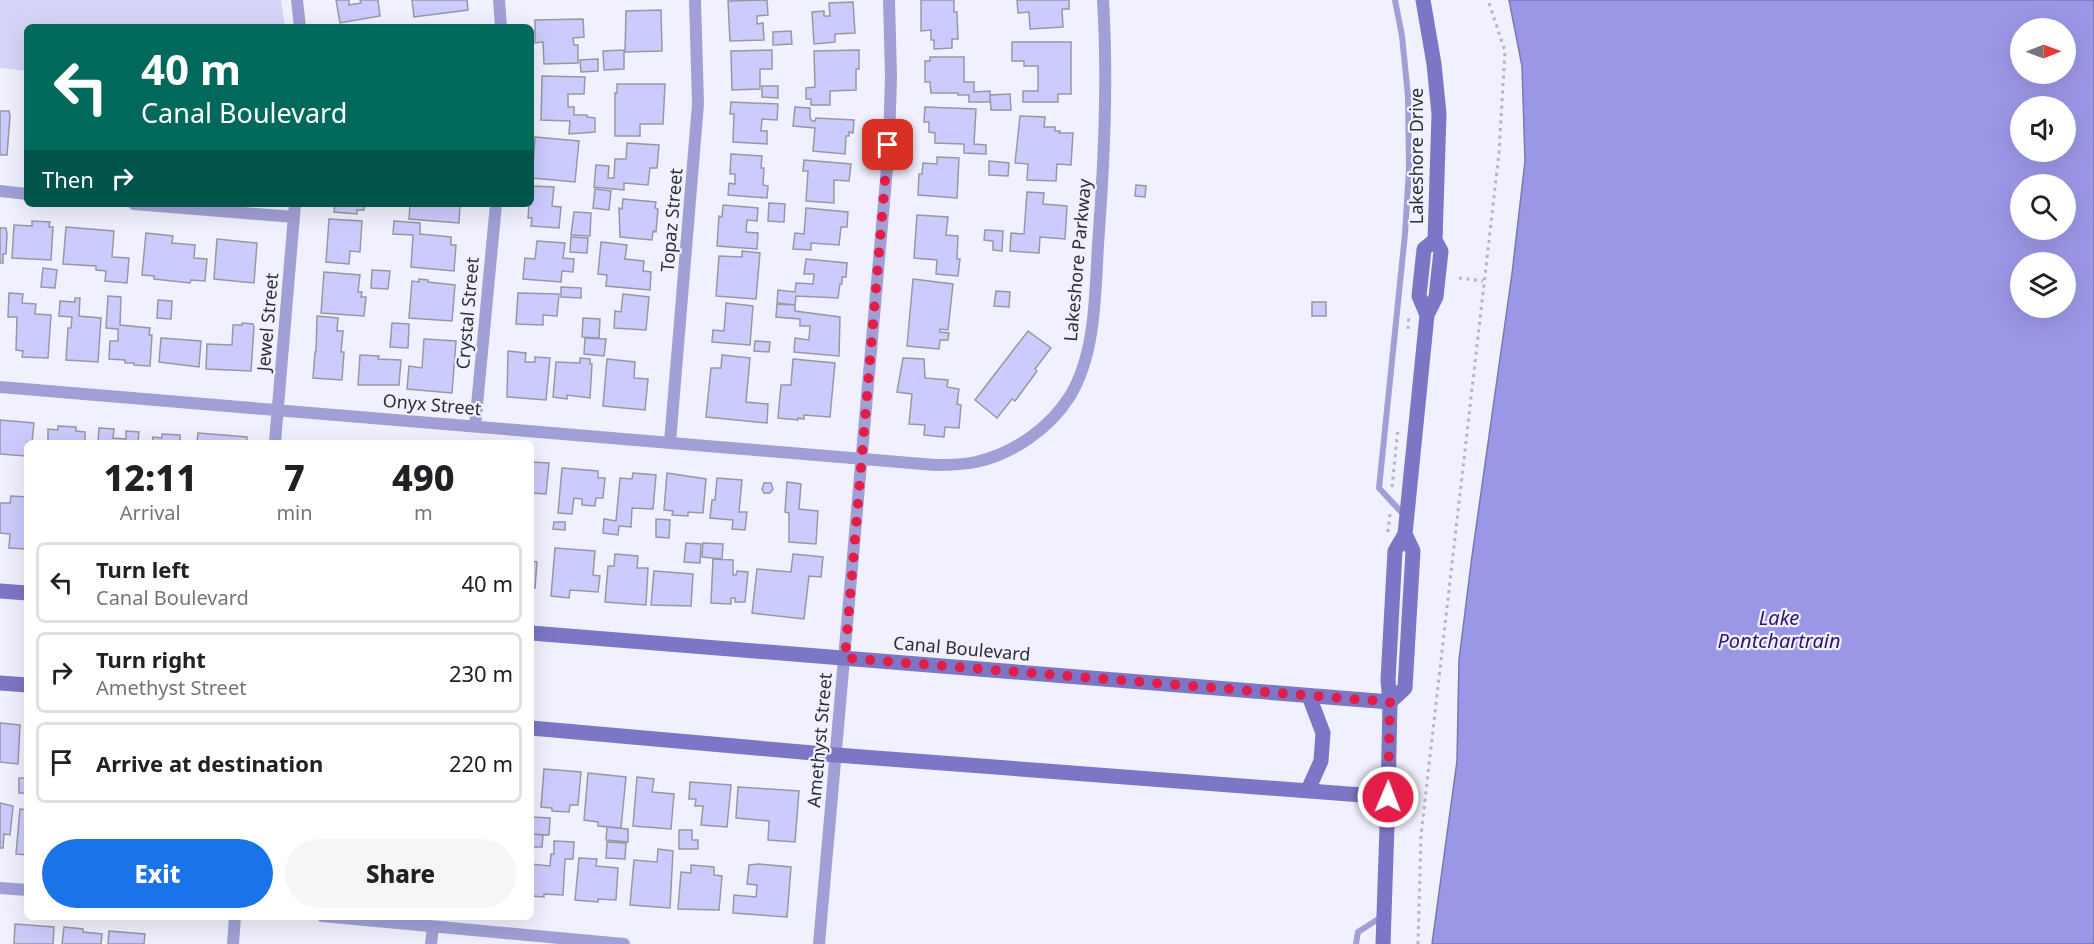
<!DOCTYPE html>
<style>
body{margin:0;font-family:"Noto Sans",sans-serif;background:#f6f6f6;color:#202124;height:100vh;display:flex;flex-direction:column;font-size:22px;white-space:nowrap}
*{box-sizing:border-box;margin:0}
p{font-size:20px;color:#757577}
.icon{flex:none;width:33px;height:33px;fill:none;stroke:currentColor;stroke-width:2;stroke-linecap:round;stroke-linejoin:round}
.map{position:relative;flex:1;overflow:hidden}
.sheet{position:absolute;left:24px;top:440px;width:510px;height:480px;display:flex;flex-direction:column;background:#fff;border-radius:9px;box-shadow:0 6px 24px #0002}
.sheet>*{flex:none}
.hud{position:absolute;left:24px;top:24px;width:510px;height:183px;border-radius:9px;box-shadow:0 6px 24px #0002;background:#00695c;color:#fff;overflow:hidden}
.needle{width:39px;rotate:89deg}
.buttons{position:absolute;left:2010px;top:18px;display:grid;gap:12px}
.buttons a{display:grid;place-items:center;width:66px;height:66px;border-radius:50%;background:#fff;box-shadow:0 6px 24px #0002;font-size:30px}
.pin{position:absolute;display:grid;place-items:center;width:51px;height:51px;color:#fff;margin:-26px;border-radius:12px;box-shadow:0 3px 9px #0006}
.me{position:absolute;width:66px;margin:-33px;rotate:1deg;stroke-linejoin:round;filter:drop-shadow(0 0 4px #0008)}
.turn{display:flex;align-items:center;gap:21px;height:126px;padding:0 18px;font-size:27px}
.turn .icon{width:78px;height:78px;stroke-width:2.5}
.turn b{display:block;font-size:42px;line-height:51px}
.then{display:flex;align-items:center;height:57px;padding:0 18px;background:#0003;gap:12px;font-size:22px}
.eta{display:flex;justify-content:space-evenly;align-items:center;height:102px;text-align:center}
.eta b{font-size:36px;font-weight:800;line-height:42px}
.primary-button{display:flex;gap:12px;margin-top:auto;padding:12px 18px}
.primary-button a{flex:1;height:69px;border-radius:36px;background:#1a73e8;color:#fff;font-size:24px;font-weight:800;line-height:69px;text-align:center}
.primary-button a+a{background:#f6f6f6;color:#202124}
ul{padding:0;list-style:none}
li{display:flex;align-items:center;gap:18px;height:81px;margin:0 12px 9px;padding:0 6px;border:3px solid #e0e0e0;border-radius:9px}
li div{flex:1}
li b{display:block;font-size:22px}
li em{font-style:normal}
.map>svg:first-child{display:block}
</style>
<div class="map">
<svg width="2094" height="944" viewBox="0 0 2094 944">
<rect width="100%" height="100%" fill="#f0f0fe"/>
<path fill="#d5d5f7" d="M0 0H281L285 27H27V71L0 68Z"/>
<path fill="#9b97e7" stroke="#7a78b1" stroke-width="1.5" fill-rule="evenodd" d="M1509 0H2094V944H1432L1457 761 1459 660 1472 556 1512 274 1525 161 1522 66ZM2020 28H2066V74H2020ZM2020 106H2066V152H2020ZM2020 184H2066V230H2020ZM2020 262H2066V308H2020Z"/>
<path fill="#cccbfd" stroke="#9798a4" stroke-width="1.5" d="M336 0H349V5L361 3 360 0H378L380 16 340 23Z
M412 0H467L468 10 414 17Z
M767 0 768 15 757 16V24L763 23 764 40 730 41 728 1Z
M921 0H954V12H957L958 39H952V48L934 49V40H931V30L921 31Z
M1017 0H1069V9H1062L1063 27 1030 29 1029 12 1018 13Z
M853 2 855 33 835 34V42L814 44 812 12 824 11V16H830L829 3Z
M661 10 662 51 625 52 626 11Z
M583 19 584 37 573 38 574 45H578V63L544 64 543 42 535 43V20Z
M791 31 792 44 773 45V32Z
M1012 42H1071V94H1058V102H1023V91H1038V66H1024V61H1012Z
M624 50V69L604 70 603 51Z
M772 50V69H760V89L732 90 731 51Z
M859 50V69H856V90L830 91V105H811V99H806V88L815 87 814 51Z
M930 57H964V82H974V92L990 91V102H969V95H958V93H931L930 82H925V61H930Z
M598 59V71L581 72 580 60Z
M542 76 585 77 584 94H568V107H574V115H587V117L595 118V132L569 134 570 121 541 120Z
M617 84H665L663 124H640V136H615V93H617Z
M762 86H778V98L762 97Z
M1010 94 1011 110H991L990 95Z
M731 102 778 104 777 120 762 119 761 131H767V144L733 142 734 114H730Z
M795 107 810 108V118L812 121H815L816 118 854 120 853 133 849 132V136H846L845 154 813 151 815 128 793 126Z
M925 107 976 109 974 144 986 145V154L964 153V144L935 143V133L929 132V122H924Z
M0 111H9L10 116 7 155H0Z
M1020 116 1045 117 1044 127H1055V131H1060L1059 133H1073L1071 165 1057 164 1056 181 1027 180 1028 164 1015 163Z
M535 137 579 141 575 182 532 178Z
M627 143 659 145 657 168H650L648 185 624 183V190L594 187 596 165 609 166 608 178H614L615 159H626Z
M731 154 762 156 761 168H764L763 185 768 186 767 198 728 195 729 183 735 184V174H730Z
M937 157 959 158 957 198 918 195 919 174H922L923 163 937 164Z
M804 160 851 164 849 181 834 180V203L806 201 808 171H803Z
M989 161 1009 163 1008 176 989 175Z
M1136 185 1146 186 1145 197 1135 196Z
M532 186 554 187 552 206 561 207 559 228 531 226 532 218H528L529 204H531Z
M595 189 611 191 609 210 593 208Z
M1027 192 1044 193 1043 204 1067 206 1065 239 1040 237 1039 253 1010 251 1011 233 1024 234Z
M623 199 656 202 655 208 658 209 656 232 653 231 652 240 620 237 619 208 622 209Z
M769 203 785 204 784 222 768 221Z
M335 204H364V210H357V214L334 212Z
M410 204H460L459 223 409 219Z
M723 205 758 208 757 221 747 220 746 232 758 233 757 249 717 246 719 216 722 217Z
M806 208 848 212 847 227H841L839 245 811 243V250L793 249 795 233 804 234Z
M574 212 591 213 590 236 571 235Z
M917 215 948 217 946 235 958 236 957 259H960L958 276 936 274 937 260 914 258Z
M329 219 362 221 360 252 350 251 349 264 326 262Z
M32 221 50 222 49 227H53L51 260 12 258 14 225 32 226Z
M394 221 420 223V234L451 237V245H456L454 271 411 267 413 235 393 234Z
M66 227 114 231 112 257 129 258 127 283 105 281 106 271 96 270V266L63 264Z
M0 228H6L7 234 6 254H3V263H0Z
M985 230 1003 231 1002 251 993 250V241L984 240Z
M146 233 173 236 172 243 195 245 194 258 207 259 205 281 191 280 190 283 154 279V276L142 275Z
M571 237 588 238 587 253 570 252Z
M217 239 257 243 254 283 214 279Z
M537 241 565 243 563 258 574 259 573 272 562 271 561 282 523 279 525 258 535 259Z
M601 242 627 245 625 259 644 261 643 271 651 272 650 290 606 286 607 275 598 274Z
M742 251 760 253 756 299 716 296 719 256 742 257Z
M806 259 847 263 846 277H842V284H840L838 298 796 296 795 305 777 303 778 290 795 292 796 283 813 284 814 274H804Z
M43 268 57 270 55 288 41 287Z
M372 270 390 271 388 289 371 288Z
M324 272 360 275 358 292H362L361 297H366L364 316 321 313Z
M419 279 428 280V282L455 285 452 321 409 318 412 281 419 282Z
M913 279 953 284 948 330 940 329V332L949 333 948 340H940L939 349 907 346Z
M561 287 581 288V298L561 297Z
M996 291 1010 292 1009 307 994 306Z
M9 293 23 294 22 303 36 304 35 314 51 315 48 358 22 357 23 351 16 350 17 317H8Z
M518 293 559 294 557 316 543 315V325L516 324Z
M623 294 649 297 646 330 614 328 615 311 621 312Z
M108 296 121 297 120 325 150 328 149 335H152L150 366 134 365V363H125V360L109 359 110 341H118V329L106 328Z
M75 298H80L79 316 101 318 98 362 66 360 68 328H71L72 317 59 316 60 301 75 302Z
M158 300 172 301 171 319 157 318Z
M1312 302H1326V316H1312Z
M726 303 753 306 750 345 712 342 713 330 724 331Z
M777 304 795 305V311L840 317 839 356 794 352 795 338 809 340 810 326H800V319L776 317Z
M317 316 338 318 337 331H343L341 352H344L342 380 313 378 315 352H316Z
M583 318 600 319 599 338 582 337Z
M242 323 253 324 254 327 251 371 206 369 207 344 232 345 233 325H242Z
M392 323 409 324 408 348 390 347Z
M1028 331 1051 348 1035 369 1037 371 1015 401 1012 399 997 418 975 400Z
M161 338 201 341 199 367 159 362Z
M585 338 606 339 604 356 584 354Z
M424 339 456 341 452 393 407 389 409 366 422 368Z
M755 341 770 342 769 352 754 351Z
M508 351 526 353 525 362H535V357L550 358 546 400 507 397Z
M360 355 379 356 378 359 401 360 399 385H358Z
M722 355 750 358 746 402 768 404 767 423 706 417 711 368H721Z
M580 358 590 359V364H592L590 398 567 395V399L553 397 556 362 580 363Z
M903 358 924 359 925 378 948 380 947 387 959 389 957 404 961 405 959 428 945 427 944 437 924 435 925 425 909 424 912 394 897 392Z
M607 359 635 362 634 378 648 379 645 410 603 406Z
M793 359 835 363 830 417 804 415V419L798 418V420L778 418 781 385H791Z
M0 420 34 423 32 442H27L25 456 0 454Z
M58 426 76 427V431L85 432V442H48V429L58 430Z
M99 428 114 429 113 438 126 439V431L139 432 138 442H98Z
M198 433 247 437V442H197Z
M162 434 180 435V442H152L153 437 162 438Z
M531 462 549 463 546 494 531 493Z
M562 468 598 471V478H605L603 498H596L595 506 582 505V499L574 498 572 514 558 513Z
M633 473 656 475 653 509 632 508 631 527 619 526 618 535 603 533 604 519 616 521 620 478 632 479Z
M667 473 706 479 703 513 688 512V516L672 515 673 511 664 510Z
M717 478 742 480 739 512H747L745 530 732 529 733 520 710 518 712 500H715Z
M787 482 801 484 799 509 818 511 816 544 789 542V513L785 512Z
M764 483H771L773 489 770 493H764L762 489Z
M11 496 27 497V549L9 548 10 534 0 533V503H10Z
M656 519 670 520 669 538 656 537Z
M554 522H565V530L553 529Z
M686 543 701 544 700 563 684 562Z
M703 543 723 544 722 559 702 557Z
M555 548 595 551 593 575 600 576 598 592 570 590 569 598 551 596Z
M615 554 638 556 637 568H648L646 605 605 602 608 566H614Z
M793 554 823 557 821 577 809 576 804 619 752 613 757 569 791 572Z
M713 559 733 560V575H736L737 571 748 572 745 602H735V598H731V604L711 603Z
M531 561 537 562 535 588 531 587Z
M654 571 693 574 691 606 651 605Z
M0 723 20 725 18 764 0 762Z
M544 769 581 772 578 805H570L569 812 552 811V808L541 807Z
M588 773 626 777 621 828 598 826V822L584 820Z
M637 777 654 779 652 792 674 794 671 829 633 826Z
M19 778H27V793H19Z
M690 782 731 785 727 827 701 825 703 806H695L696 799H689Z
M738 787 799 791 795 842 768 840 769 821 736 818Z
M0 803 13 806 10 835 4 834 3 848H0Z
M20 809 27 810V855L16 854Z
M531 817 550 818 549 835 531 834Z
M607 827 628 829V842L606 840Z
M679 830H692V840H698V849H679Z
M531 834 543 835 542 847H531Z
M554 841 574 842 573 859H565L563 895 544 894V897L531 896V864L550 866 551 854H554Z
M607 842 626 843 625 859 606 858Z
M658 849 673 851 670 908 630 905 634 860 657 862Z
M579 858 597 859 596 866 618 868 616 900 598 899V902L575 900Z
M759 864 791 867 787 917 733 913 734 895 756 897 757 885 747 884 749 865Z
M691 865 714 867V875L722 876 719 910 678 909 681 872 691 873Z
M15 924 54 927 53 944H14Z
M64 927 83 929V932L102 934 101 944H62Z
M109 931 145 934 144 944H108Z"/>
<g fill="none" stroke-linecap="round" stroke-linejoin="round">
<path stroke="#b5b5c0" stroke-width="3" stroke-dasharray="3 4.5" stroke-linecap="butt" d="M1459 278 1483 281
M1408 329 1409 314
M1392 487 1398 428
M1388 532 1390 514
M1418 944 1421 835 1499 153 1505 51 1488 0"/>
<path stroke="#a1a0d6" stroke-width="6" d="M1395 0 1402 36 1408 96 1409 169 1405 234 1379 488 1404 515
M1356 944 1358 932 1383 916"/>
<path stroke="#a1a0d6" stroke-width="12" d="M297 0 300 27
M499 0 501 27
M0 191 27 194
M134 204 294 217
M0 387 935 465C949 465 962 465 976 462 1013 454 1050 428 1070 396 1096 353 1095 294 1098 245 1104 163 1108 82 1103 0
M475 426 496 204
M275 442 295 204
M670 442 698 104 695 0
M0 888 27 890
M322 916 624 944
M233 944 235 916
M431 944 433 927
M819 944 889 145 891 75 889 0"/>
<path stroke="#7c76c6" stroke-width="15" d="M1427 315 1419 296 1424 249 1435 240
M0 591 27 593
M531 633 1390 702
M0 683 27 685
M1390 702 1405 688 1413 551 1405 534
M531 728 836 755 1388 797
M1308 790 1321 761 1323 733 1309 696
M1383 944 1388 797 1390 702 1388 680 1395 551 1405 534 1427 315 1436 297 1441 251 1435 240 1439 114 1434 64 1423 0"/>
</g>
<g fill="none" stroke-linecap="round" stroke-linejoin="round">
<path stroke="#e11d48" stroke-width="10" stroke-dasharray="0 18" d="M888 145 845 658 1390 702 1388 797"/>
</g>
<g text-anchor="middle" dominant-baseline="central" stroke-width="4.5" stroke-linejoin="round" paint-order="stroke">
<g font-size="18" fill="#2e2e33" stroke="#f0f0fe">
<text transform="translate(1416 156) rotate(-90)">Lakeshore Drive</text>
<text transform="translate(671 220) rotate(-85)">Topaz Street</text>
<text transform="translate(1077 260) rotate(-85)">Lakeshore Parkway</text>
<text transform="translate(467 313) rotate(-85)">Crystal Street</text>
<text transform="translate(267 322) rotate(-85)">Jewel Street</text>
<text transform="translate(432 404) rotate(5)">Onyx Street</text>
<text transform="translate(962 648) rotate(5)">Canal Boulevard</text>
<text transform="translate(819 740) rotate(-85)">Amethyst Street</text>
</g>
<g font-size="20" font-style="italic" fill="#2c1470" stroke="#f0f0fe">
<text x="1779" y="617">Lake<tspan x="1779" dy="23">Pontchartrain</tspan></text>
</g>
</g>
</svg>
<div class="buttons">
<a><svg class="needle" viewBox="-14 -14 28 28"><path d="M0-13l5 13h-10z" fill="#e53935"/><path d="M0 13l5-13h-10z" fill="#757577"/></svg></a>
<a><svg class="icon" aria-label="sound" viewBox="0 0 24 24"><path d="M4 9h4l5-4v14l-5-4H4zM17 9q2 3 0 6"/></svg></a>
<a><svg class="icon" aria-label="search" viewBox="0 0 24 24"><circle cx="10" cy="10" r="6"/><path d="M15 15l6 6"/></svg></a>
<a><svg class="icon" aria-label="layers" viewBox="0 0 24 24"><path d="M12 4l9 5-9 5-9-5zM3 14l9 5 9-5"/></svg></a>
</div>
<div class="pin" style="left:888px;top:145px;background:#d93025"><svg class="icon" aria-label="arrive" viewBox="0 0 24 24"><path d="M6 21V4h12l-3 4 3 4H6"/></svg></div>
<svg class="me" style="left:1388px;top:797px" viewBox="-20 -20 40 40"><circle r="17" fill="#e11d48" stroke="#fff" stroke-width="3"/><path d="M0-11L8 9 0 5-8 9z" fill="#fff"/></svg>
<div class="hud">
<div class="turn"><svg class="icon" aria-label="left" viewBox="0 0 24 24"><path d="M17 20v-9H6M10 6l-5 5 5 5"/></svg><div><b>40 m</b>Canal Boulevard</div></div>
<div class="then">Then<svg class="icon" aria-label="right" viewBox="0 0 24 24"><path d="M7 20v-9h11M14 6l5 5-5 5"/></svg></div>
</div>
<section class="sheet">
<div class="eta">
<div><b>12:11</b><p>Arrival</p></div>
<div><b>7</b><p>min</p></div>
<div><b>490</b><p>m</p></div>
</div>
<ul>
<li><svg class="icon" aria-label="left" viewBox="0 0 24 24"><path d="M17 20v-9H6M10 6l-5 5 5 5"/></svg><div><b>Turn left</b><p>Canal Boulevard</p></div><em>40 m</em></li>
<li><svg class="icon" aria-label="right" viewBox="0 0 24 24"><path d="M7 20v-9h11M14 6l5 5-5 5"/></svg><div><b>Turn right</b><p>Amethyst Street</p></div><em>230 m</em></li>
<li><svg class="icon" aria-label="arrive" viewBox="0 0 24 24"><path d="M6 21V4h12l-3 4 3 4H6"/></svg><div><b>Arrive at destination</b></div><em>220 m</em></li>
</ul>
<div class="primary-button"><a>Exit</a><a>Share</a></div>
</section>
</div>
